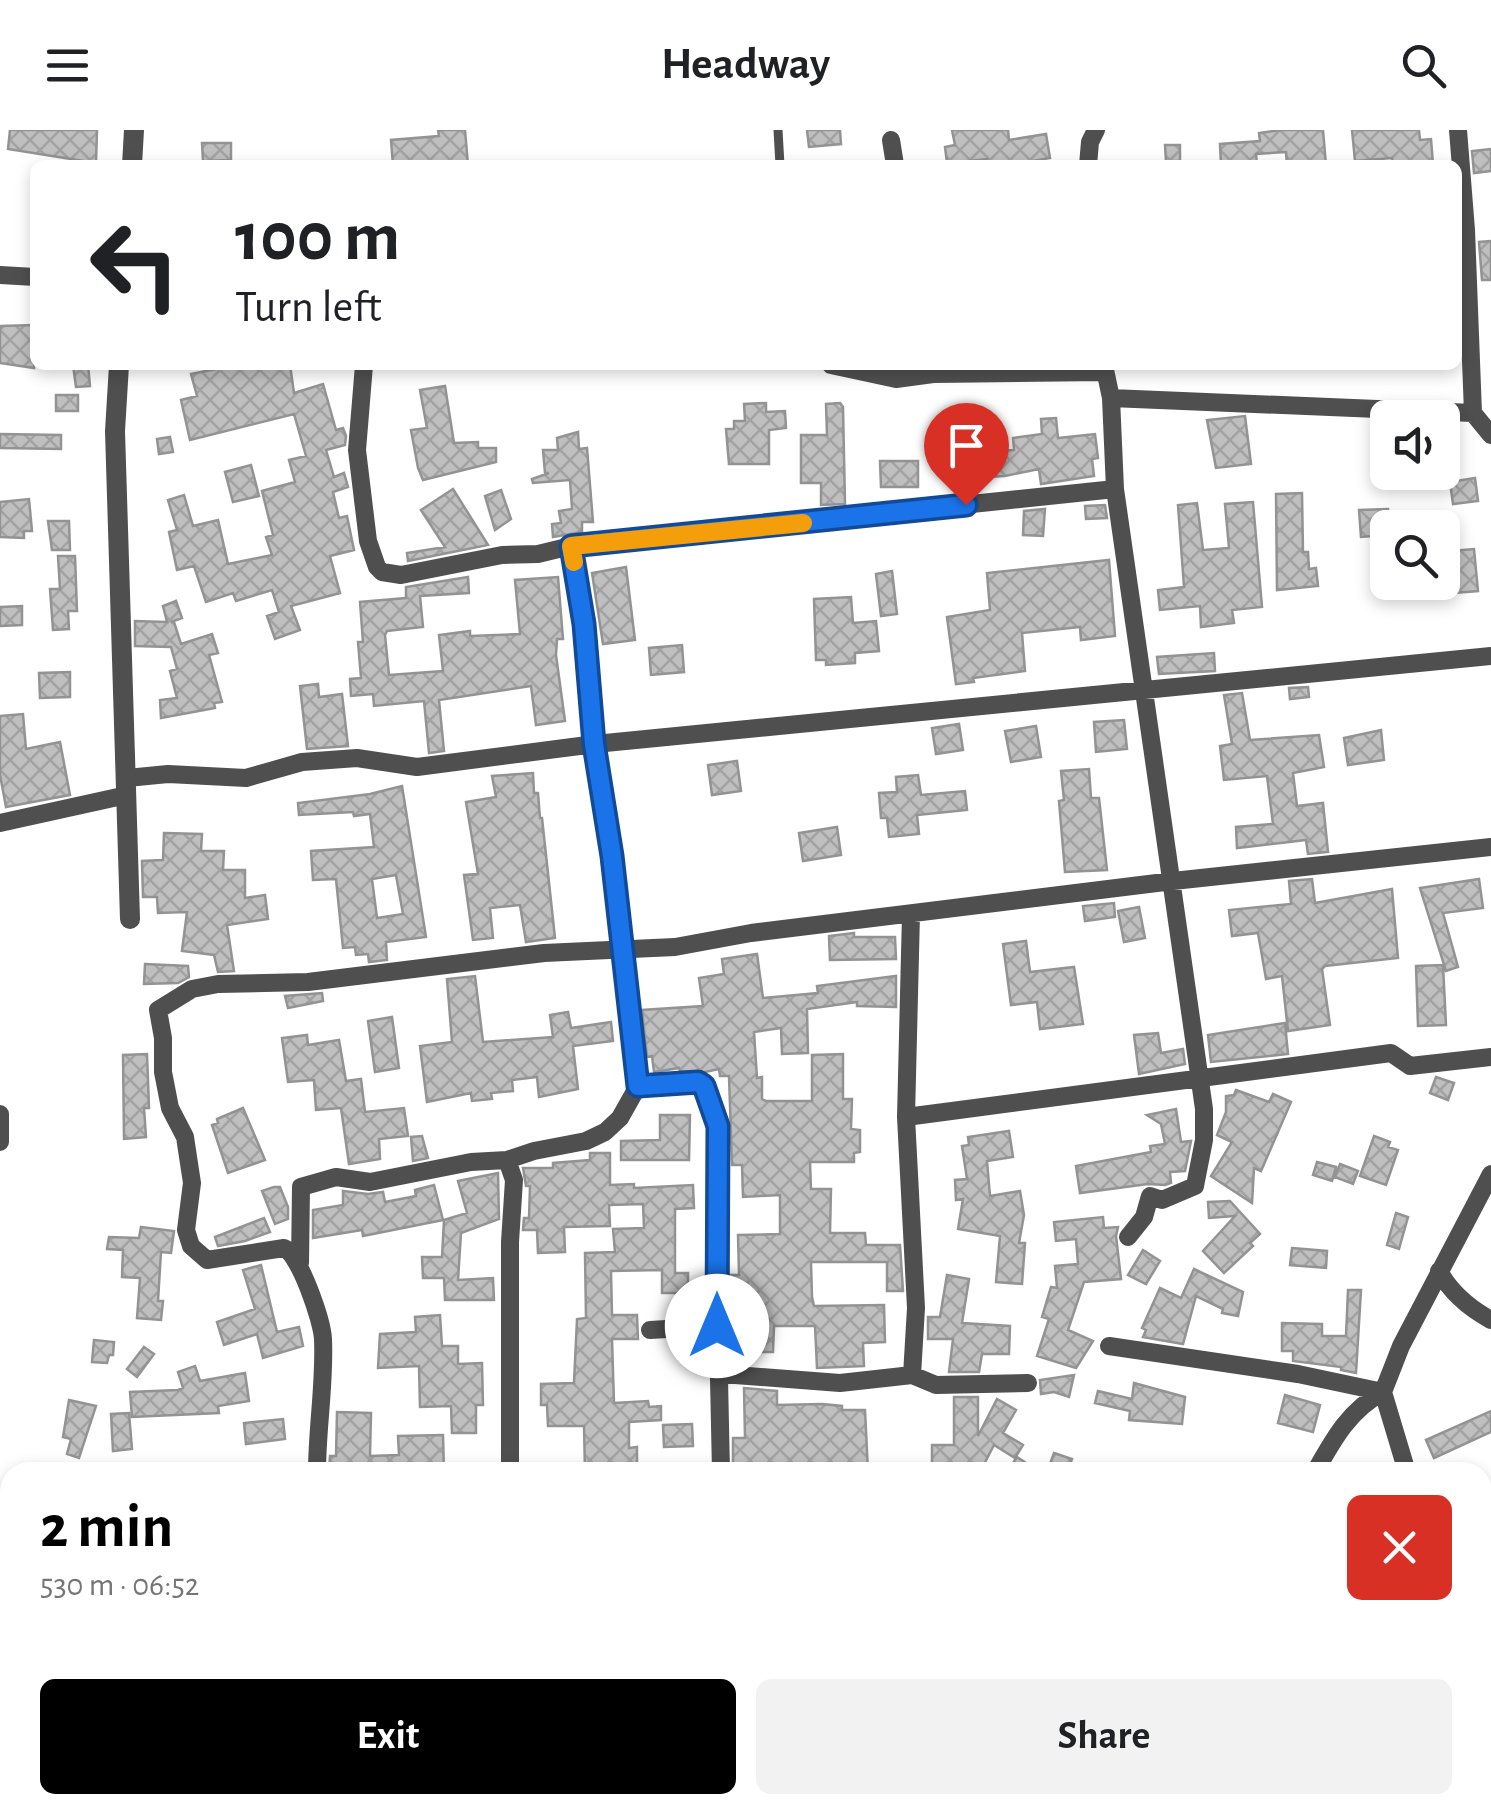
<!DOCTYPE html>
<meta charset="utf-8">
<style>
body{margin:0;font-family:"Alegreya Sans",sans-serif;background:#f2f2f2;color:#202124;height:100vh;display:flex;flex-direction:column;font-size:38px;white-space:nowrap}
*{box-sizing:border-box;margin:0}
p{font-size:32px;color:#757577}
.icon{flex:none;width:55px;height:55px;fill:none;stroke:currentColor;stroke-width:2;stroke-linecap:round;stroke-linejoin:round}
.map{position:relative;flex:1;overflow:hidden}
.panel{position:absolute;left:0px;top:1332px;width:1492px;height:352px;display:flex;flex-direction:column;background:#fff;border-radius:30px 30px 0 0;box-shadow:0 5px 15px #0003}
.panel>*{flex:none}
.hud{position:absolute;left:30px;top:30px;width:1432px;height:210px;border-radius:15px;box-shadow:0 5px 15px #0003;background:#fff;color:#202124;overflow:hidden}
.buttons{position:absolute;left:1370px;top:270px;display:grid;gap:20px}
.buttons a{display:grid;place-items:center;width:90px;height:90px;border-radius:15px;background:#fff;box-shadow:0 5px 15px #0003;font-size:50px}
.pin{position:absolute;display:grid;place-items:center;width:85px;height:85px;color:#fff;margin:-102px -42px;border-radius:50% 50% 50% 0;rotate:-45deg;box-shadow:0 0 10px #0007}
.pin .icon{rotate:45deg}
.me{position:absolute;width:110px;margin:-55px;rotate:0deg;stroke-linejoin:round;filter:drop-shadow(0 0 8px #0008)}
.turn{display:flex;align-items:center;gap:35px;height:210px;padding:0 40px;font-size:45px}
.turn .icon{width:130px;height:130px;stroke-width:2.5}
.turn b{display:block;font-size:70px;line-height:85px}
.round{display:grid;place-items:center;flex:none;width:105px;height:105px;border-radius:15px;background:#f2f2f2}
.summary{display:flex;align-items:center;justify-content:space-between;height:170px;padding:0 40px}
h1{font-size:60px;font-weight:700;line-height:75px;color:#000}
.button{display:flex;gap:20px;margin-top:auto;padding:20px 40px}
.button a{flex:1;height:115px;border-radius:15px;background:#000;color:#fff;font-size:40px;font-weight:700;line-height:115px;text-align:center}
.button a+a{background:#f2f2f2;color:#202124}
header{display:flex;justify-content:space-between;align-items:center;height:130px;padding:0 40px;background:#fff;font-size:45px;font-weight:700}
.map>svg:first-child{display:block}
</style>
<header><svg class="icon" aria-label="menu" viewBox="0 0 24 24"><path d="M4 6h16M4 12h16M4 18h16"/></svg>Headway<svg class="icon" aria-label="search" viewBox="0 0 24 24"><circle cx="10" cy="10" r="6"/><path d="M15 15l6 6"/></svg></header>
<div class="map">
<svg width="1491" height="1684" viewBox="0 0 1491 1684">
<defs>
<pattern id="building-cross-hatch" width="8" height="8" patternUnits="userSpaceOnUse" patternTransform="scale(2.5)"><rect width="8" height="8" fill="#bfbfbf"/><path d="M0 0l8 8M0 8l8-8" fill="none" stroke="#a2a2a2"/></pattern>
</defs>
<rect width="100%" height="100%" fill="#fff"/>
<path fill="url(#building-cross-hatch)" stroke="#939393" stroke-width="2.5" fill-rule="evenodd" d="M10 0H97L96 33 8 19Z
M438 0H465L468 35H393L391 10 439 6Z
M807 0H840L841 14 809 17Z
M952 0H1008L1009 10 1046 4 1050 28 1008 35H988L987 29 947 33 945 17 955 15Z
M1281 0H1323L1326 35H1287L1286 22 1256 24 1257 35H1221L1220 14 1260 11 1259 3Z
M1352 0H1419L1420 10 1431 9 1433 34 1393 35 1392 28 1355 31Z
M202 13H231V30L203 31Z
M1165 15H1180V31H1166Z
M1491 19V41L1474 43 1472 21Z
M1491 111V150H1482L1479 112Z
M34 195V238L0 233V196Z
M73 235H88L90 256 76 257Z
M236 235H257L258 239 290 235 294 263 323 254 336 300 343 298 346 306 345 315 326 320 334 347 344 343 348 357 333 362 339 388 347 386 354 420 330 426 340 463 291 476 300 500 275 509 267 486 279 482 272 460 236 471 233 463 206 472 194 436 177 440 169 402 177 400 168 370 184 365 193 396 218 390 228 434 272 425 266 407 273 405 262 361 295 352 289 330 306 326 294 284 190 310 181 270 197 266 191 244Z
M445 256 454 313 478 312V318H496V332L423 350 418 338 411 300 427 298 420 260Z
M56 265H78V281H56Z
M766 273V282L785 281 786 298 769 300V334H729L726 299H734V291H745L744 274Z
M840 273 843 277 845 374 821 375V353H801V305H827L826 274Z
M1245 286 1251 334 1216 338 1207 290Z
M1056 288 1058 308 1095 304 1098 328 1092 329 1094 346 1041 354 1039 339 1005 346 970 348 969 322 1014 320 1013 308 1042 304 1041 289Z
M578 302 579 319 587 318 593 392H582V402L553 407 552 394 561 393 559 381 572 379 570 350 533 353 532 349 549 343H545L543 320H558L557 308Z
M0 304 61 305V319L0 318Z
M170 307 173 322 159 324 157 309Z
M880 331H918V357H881Z
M251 335 259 366 233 372 225 342Z
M1475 348 1478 371 1453 374 1450 352Z
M453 359 488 415 408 431 407 423 445 417 421 380Z
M501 360 511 389 495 400 485 366Z
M1302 363 1303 422H1308L1309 439 1316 438 1318 456 1277 460 1276 364Z
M29 369 32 401H24V408L0 407V372Z
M1253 372 1262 477 1232 480 1234 493 1201 497 1200 476 1160 480 1158 460 1184 457 1178 375 1197 373 1203 420 1229 418 1225 374Z
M1105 375 1107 388 1086 389 1085 376Z
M1045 379 1043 406 1023 405 1024 381Z
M1388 379V405L1361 407 1359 380Z
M48 391H69L70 420H52Z
M1474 419 1478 461 1455 463 1451 421Z
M58 426H75L77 481H68L69 499 53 500 50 459H60Z
M1109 430 1115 506 1081 510 1080 497 1022 503 1025 541 973 548 974 552 956 554 947 487 990 480 987 443Z
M626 437 635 510 603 514 592 443Z
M892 441 897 484 881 486 876 444Z
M468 447 469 463 420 466 423 497 387 501 385 505 389 545 443 541 439 505 470 501V506L520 504 515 450 558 447 563 509H557L556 525 565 591 536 595 531 556 439 570 444 621 429 623 424 571 374 576 373 564 351 566 350 549 361 548 358 512H363L360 472 406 468V457Z
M851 467 853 493 876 491 879 521 855 523V533L826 535V530H816L814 469Z
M176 471 182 488 171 492H174L181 514 212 504 218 523 209 525 222 572 214 573 215 578 161 588 160 570 177 568 170 541 177 539 171 517 135 516V491L167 492 163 476Z
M22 476V495L0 496V477Z
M682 515 684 542 651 545 649 518Z
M1214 523 1215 541 1159 544 1157 527Z
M70 542V567L40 568 39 543Z
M318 554 319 567 342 564 348 616 307 619 300 556Z
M1308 557 1309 567 1290 569 1289 558Z
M1242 563 1250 610 1319 605 1324 637 1293 643 1297 676 1323 673 1328 722 1308 724 1306 710 1237 718 1236 697 1273 694 1267 646 1224 650 1220 616 1232 614 1224 565Z
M23 584 26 619 60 612 70 665 6 677 0 645V586Z
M1124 590 1127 619 1096 622 1094 592Z
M959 594 963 620 936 624 932 598Z
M1036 596 1041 627 1011 632 1005 601Z
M1381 600 1384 630 1348 635 1344 608Z
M737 631 741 661 712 665 708 635Z
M1089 639 1091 668H1099L1107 740 1065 742 1059 671 1064 670 1061 641Z
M533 643 534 663H538L540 688H542L555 808 526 812 520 775 490 778 493 808 473 810 464 745 478 744 466 672 496 667 492 646Z
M918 645 921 665 965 661 967 680 917 685 919 704 889 707 887 688H881L879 663 897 662 896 647Z
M402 656 426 807 386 812 387 830 369 832 368 824 356 825 355 817 343 818 336 749 313 750 311 721 374 717 370 684 354 686 353 682 299 685 298 673 370 664ZM396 745 403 784 377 788 372 749Z
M837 697 841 725 803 731 799 703Z
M164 703 202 704 201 721H224L223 740H245V768L265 765 268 789 227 795 234 841 218 842 214 825 182 821 187 782 158 783 157 767H143L142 731 163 730Z
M1312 749 1315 773 1392 759 1398 828 1325 836 1322 839 1330 895 1288 901 1282 846 1266 849 1258 803 1232 806 1229 780 1291 774 1289 751Z
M1479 749 1483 778 1443 783 1458 837 1446 841 1420 758Z
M1114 773 1115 787 1085 791 1083 776Z
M1139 777 1145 808 1124 812 1118 781Z
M854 803V807H895L896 829 830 830 829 806Z
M1026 811 1030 842 1074 837 1083 894 1040 899 1037 872 1011 875 1003 814Z
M757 824 763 868 818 863 817 856 896 846V877L857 876V872L807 879 808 923 782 924 781 898 754 902 757 948 762 947V969L766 971H812V925L843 924V969H852L851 999 860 1000V1022L854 1023V1032H810L811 1059H831L830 1103H865L866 1115H900L903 1161H887V1132H811L812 1167 814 1176 884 1175 885 1212 863 1213 864 1236 817 1238 815 1196H774L773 1222H740V1200H747V1169H730V1145H739L738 1105 780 1104V1065L743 1067 742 1035H732L729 946H720L719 939 705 942 680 941 679 938 654 942 652 926 647 927 642 880 703 876 699 848 724 844 722 829Z
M145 834 188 836 189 847 178 853 144 854Z
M1443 835 1446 895 1418 896 1416 836Z
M475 846 483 912 553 907 550 885 568 882 571 898 611 892 613 911 573 916 578 959 539 967 537 947 512 950 513 961 491 963 492 969 472 971 471 963 427 972 420 916 452 912 447 849Z
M322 863 323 871 288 878 285 866Z
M392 887 399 938 375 942 368 891Z
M1285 893 1288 924 1211 932 1208 905Z
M1158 903 1161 923 1183 919 1185 934 1139 944 1134 905Z
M307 905 308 915 339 910 346 951 361 949 365 982 404 978 408 1006 379 1009 380 1029 349 1034 341 978 316 980 314 950 288 952 282 908Z
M147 924 149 978H144L146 1007 124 1009 123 925Z
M1436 947 1454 953 1448 970 1430 963Z
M1236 960 1269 972 1273 964 1291 972 1261 1041 1254 1038 1252 1073 1211 1046 1232 1012 1217 1005 1226 982V966L1234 965Z
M243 978 265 1030 228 1043 212 995 218 993 217 989Z
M1176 979 1181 1012 1191 1011 1185 1041 1170 1042 1171 1053 1165 1055 1148 1054 1080 1063 1076 1036 1151 1022 1150 1016 1165 1014 1161 994 1147 985Z
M660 985H690L689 1030H621V1011L660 1010Z
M1009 1001 1013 1027 987 1031 990 1066 1020 1061 1024 1085 1019 1113H1025L1022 1154 996 1152 1000 1106 958 1099 963 1069 956 1070 955 1050 967 1049 962 1016 969 1015 968 1007Z
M422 1006 428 1028 413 1031 411 1007Z
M1374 1006 1390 1012 1388 1017 1398 1020 1386 1055 1360 1046Z
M590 1023H610V1055L634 1054V1058L693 1055 694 1078 675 1079V1143H688V1163H662V1140L611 1141 612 1185H637L638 1209H612L614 1273 648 1271 649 1277 661 1276V1290L629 1292V1318L637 1317V1342H585L584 1296H548L547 1275H541V1254L574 1253 577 1189 586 1188 585 1123 615 1122 613 1099 644 1098 643 1074 609 1075 610 1096 564 1097 565 1122 538 1123 537 1100H523L524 1088H529L530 1056H526L523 1038H553V1033L590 1030Z
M1317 1032 1336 1037 1332 1051 1313 1045Z
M1340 1034 1358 1041 1353 1054 1335 1047Z
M498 1043 499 1089 461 1103 458 1150 493 1148 494 1170H445L444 1148H423L422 1127H442L444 1090 467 1083 458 1051Z
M434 1055 443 1090 363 1106 362 1100 313 1108V1080L343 1075V1061L368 1064 383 1062 385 1072 416 1066 415 1060Z
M274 1057H280L288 1077V1089L275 1094 262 1061Z
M1230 1071 1260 1104 1250 1113 1253 1116 1224 1143 1203 1121 1235 1086 1209 1088 1208 1072Z
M1396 1083 1408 1087 1399 1119 1387 1115Z
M1103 1087 1104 1098 1118 1097 1116 1106 1121 1149 1084 1152 1068 1200 1093 1211 1076 1238 1037 1226 1049 1189 1042 1187 1051 1157 1057 1158 1055 1136 1078 1134 1076 1109 1056 1111 1054 1092Z
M264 1088 270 1102 245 1111 218 1116 215 1107Z
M141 1097 174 1101 171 1123 161 1122 158 1171H163L161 1190 137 1188 140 1148 122 1147 123 1120 107 1119 109 1107 139 1108Z
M1292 1118 1327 1121 1326 1138 1290 1135Z
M1143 1120 1160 1131 1146 1154 1128 1145Z
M261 1135 277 1202 299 1197 303 1216 263 1228 257 1204 224 1215 217 1192 255 1179 243 1140Z
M1194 1139 1243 1162 1238 1186 1222 1183 1223 1179 1196 1166 1183 1214 1143 1207 1146 1200 1142 1198 1160 1158 1181 1168Z
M947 1145 969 1149 962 1193 1010 1196 1009 1224H982L979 1242H949L953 1209H928V1187H940Z
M1348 1160H1361L1356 1243 1341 1240V1237L1293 1231V1221H1282V1193L1322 1194V1206H1346Z
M440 1185 442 1216H458V1234L482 1233 483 1275H476V1303H452L451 1276 420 1277 419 1236 378 1238 380 1204 416 1202 415 1187Z
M94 1210 114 1212 113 1225H109L107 1233 92 1232Z
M144 1217 154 1224 137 1247 127 1239Z
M195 1236 200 1251 245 1243 249 1271 218 1276 219 1283 132 1287 130 1262 178 1260 183 1258 178 1242Z
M1074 1245 1069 1267 1054 1262 1041 1264 1040 1250Z
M1134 1253 1185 1267 1182 1294 1129 1290 1130 1281 1095 1273 1098 1261 1132 1269Z
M744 1258 777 1261V1275L822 1274 842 1276V1280H865L868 1342 733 1340V1308H745Z
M1285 1265 1320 1275 1313 1302 1278 1293Z
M954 1267H978V1306L997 1269 1016 1280 1003 1303 1023 1315 1015 1328 994 1315 980 1342H932V1315H954Z
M69 1270 96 1276 79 1328 67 1324 71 1309 63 1307Z
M1491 1281V1302L1434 1328 1426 1310Z
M337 1282 371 1283 370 1326 399 1325 398 1306 443 1305 444 1342H329L330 1326H336Z
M129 1283 132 1319 113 1321 111 1284Z
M283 1289 285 1309 246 1314 244 1293Z
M692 1294 693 1316 664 1317 663 1295Z
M1054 1323 1072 1329 1067 1342H1047Z
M1017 1327 1040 1342H1007Z"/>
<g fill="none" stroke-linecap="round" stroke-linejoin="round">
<path stroke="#4f4f4f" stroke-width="9" d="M778 0 780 35"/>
<path stroke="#4f4f4f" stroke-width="18" d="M1458 0 1466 100 1473 283 1491 305
M891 10 895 35
M1088 35 1090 12 1096 0
M0 145 35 147
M364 235 357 320 368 411 377 437 382 442 401 445 502 425 538 424 571 416 1115 359
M831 235 896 249 933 244 1104 242
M1104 235 1111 268 1115 359 1204 979V1010L1195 1056 1162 1070 1150 1066 1144 1087 1128 1107
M1111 268 1473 283
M127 648 168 644 246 648 302 632 357 628 417 637 595 614 1491 526
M0 693 127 665
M911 784 906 987 916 1178 912 1245
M638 956 698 953 704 956 718 996 720 1041 717 1155 721 1342
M0 984V1012
M906 987 1391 923 1410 936 1491 927
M507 1030 514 1050 510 1112V1342
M300 1133 301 1057 336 1047 370 1052 471 1032 507 1030 534 1021 586 1011 605 1002 620 988 638 956 611 726 595 614 584 494 571 416
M1439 1141C1451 1163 1469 1178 1491 1190
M650 1200 717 1196
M1109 1216 1298 1244 1383 1262
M718 1239 722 1244 840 1253 912 1245 936 1255 1028 1253
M317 1342C317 1298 325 1253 323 1209 322 1191 300 1125 284 1118L207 1130 191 1116 186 1100 192 1053 185 1007 170 978 163 942V908L158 880 192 859 218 854 308 852 544 823 675 817 751 803 1173 751 1491 717
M1315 1342C1333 1310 1349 1280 1383 1262
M1407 1342 1383 1262 1401 1216 1491 1044
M1482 1444 1491 1448
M328 1675V1684
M514 1675 515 1684
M1269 1675 1308 1684
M1378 1684 1380 1675"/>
<path stroke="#4f4f4f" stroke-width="20" d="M132 35 134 0
M119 235 115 301 130 789"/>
</g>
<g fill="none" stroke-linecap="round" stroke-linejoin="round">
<g stroke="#114b97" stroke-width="25">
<path id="route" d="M717 1196 718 996 704 956 698 952 638 956 612 726 594 614 584 494 571 416 966 375"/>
</g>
<use href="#route" stroke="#1a73e8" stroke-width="18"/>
<path stroke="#f59e0b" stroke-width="18" d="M574 432 571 416 803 393"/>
</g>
</svg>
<div class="buttons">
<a><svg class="icon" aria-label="sound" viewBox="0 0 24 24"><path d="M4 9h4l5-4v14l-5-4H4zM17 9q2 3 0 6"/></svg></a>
<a><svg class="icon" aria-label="search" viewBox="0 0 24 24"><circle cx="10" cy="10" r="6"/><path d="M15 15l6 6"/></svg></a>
</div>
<div class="pin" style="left:966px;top:375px;background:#d93025"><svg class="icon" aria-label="arrive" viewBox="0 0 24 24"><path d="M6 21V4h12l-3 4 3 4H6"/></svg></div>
<svg class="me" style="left:717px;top:1196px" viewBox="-20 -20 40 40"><circle r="19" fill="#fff"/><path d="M0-13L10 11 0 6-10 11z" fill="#1a73e8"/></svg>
<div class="hud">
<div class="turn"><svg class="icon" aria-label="left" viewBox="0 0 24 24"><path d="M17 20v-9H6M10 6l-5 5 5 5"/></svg><div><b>100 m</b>Turn left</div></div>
</div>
<section class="panel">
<div class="summary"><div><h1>2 min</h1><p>530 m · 06:52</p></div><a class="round" style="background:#d93025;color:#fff"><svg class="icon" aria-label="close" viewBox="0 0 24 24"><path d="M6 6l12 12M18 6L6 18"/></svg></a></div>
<div class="button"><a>Exit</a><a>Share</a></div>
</section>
</div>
